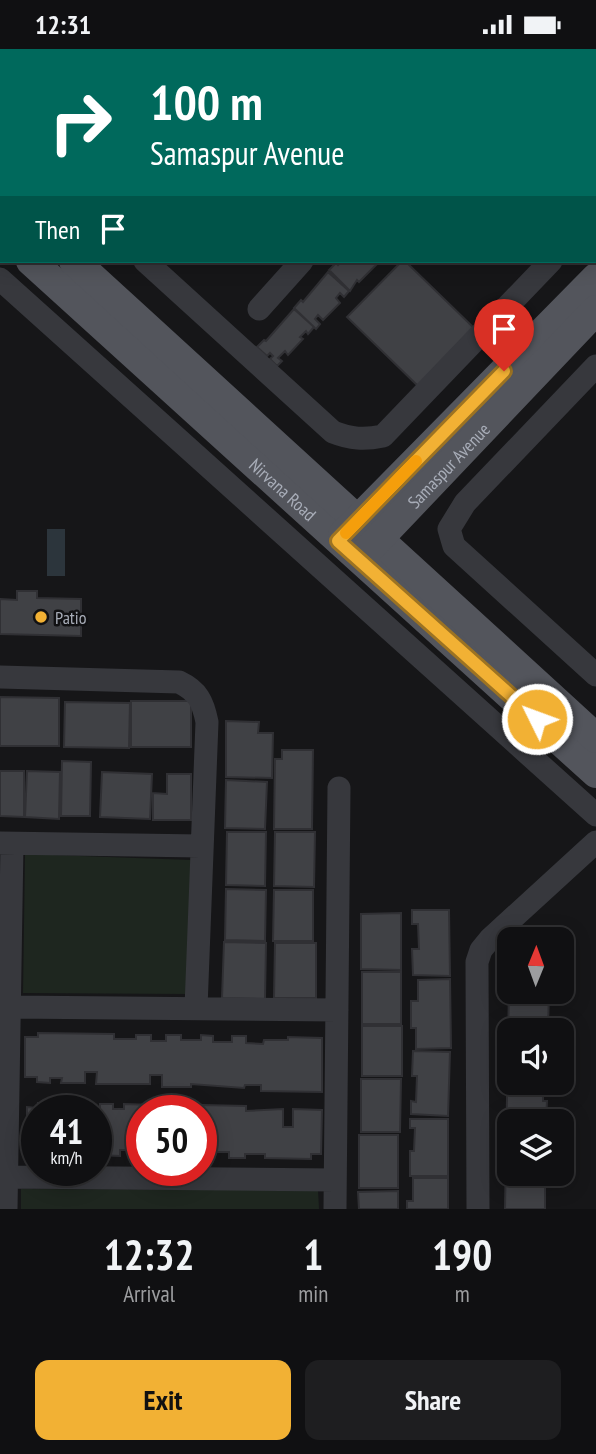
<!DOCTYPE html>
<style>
body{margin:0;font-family:"PT Sans Narrow",sans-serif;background:#1e1e20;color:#f1f3f6;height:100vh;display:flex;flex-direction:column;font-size:26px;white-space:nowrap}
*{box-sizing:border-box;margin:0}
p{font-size:23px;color:#9c9d9f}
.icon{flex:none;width:38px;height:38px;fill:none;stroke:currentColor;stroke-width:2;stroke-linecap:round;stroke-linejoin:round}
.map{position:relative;height:1160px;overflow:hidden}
.sheet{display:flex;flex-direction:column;background:#101012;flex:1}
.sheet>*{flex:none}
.top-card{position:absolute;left:0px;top:0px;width:597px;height:214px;box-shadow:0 4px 18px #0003,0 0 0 2px #303032;background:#00695c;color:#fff;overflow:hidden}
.needle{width:46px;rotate:1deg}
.tools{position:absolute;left:497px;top:878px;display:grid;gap:14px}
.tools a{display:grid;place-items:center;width:77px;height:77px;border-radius:14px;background:#101012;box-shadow:0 4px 18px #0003,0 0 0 2px #303032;font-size:35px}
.speed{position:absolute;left:21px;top:1046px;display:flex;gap:14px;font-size:35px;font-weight:700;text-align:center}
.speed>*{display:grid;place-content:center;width:91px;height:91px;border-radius:50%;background:#101012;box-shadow:0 4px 18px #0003,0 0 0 2px #303032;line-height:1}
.speed small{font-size:18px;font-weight:400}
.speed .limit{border:10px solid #d22;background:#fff;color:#111}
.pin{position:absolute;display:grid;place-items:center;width:60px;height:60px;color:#fff;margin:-72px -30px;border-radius:50% 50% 50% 0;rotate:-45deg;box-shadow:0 0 7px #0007}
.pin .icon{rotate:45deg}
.me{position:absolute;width:77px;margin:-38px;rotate:312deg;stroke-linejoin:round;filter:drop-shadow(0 0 5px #0008)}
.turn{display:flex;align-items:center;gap:24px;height:147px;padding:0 35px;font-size:32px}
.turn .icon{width:91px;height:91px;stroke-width:2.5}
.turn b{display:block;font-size:49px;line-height:60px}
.then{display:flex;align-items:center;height:66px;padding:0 35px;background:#0003;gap:14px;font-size:26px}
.eta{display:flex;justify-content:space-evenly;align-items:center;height:119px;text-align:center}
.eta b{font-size:42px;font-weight:700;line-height:49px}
.action{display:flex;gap:14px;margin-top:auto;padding:14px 35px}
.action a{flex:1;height:80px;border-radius:14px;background:#f2b134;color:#111;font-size:28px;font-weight:700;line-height:80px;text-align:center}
.action a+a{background:#1e1e20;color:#f1f3f6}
.status{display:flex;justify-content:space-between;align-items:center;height:49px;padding:0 35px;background:#101012;direction:ltr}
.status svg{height:19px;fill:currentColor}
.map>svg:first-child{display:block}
</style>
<div class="status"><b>12:31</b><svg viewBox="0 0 49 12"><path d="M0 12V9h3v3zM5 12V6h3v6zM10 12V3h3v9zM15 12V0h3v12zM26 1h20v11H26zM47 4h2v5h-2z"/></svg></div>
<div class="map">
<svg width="596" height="1160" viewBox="0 0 596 1160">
<rect width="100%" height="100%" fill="#161618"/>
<path fill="#1e261f" d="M25 805 191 811 187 945 23 944Z
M21 1140 318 1141 319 1160H21Z"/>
<path fill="#2c353c" d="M47 480H65V527H47Z"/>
<path fill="#404145" stroke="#303034" stroke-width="2" d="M342 212H372L376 216 359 233 357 231 350 242 329 221 336 214 338 216Z
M402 212H405L474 279 418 337 347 268Z
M328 223 349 242 344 248 340 244 336 249 340 254 323 271 318 266 315 270 320 275 316 280 294 259 301 251 303 253Z
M294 260 314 278 308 285 306 282 300 288 303 290 288 306 285 302 278 309 282 312 277 317 270 310 273 307 270 304 267 307 257 298 264 291 266 292Z
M17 542H37V549L81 550V587L0 585V550L17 551Z
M0 648 59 649V697H0Z
M131 652H191V698H131Z
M65 653 130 654 129 699 64 698Z
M226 672 259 673 258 684H273L272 729 226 728Z
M282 701H313L312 780H274L275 710H282Z
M62 712 91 713 90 767H61Z
M0 722H24V768L0 767Z
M27 722 60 723 59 770 25 768Z
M102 723 152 725 150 770 100 768Z
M167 725H191V771H153V744L167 745Z
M226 731 267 733 265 780 225 779Z
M227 783H266L265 837 226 836Z
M275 783H315L314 838 274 837Z
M226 840 266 841 265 892 225 891Z
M274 841H313V892H273Z
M412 861H449L450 927 413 926 412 900H419L418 875H412Z
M401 864V921L361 920V865Z
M224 893 266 894 265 950 222 949Z
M275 894H316V949H274Z
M362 923H401V975H362Z
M450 930 451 999 416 1000V979H411V952H418V931Z
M509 938V943H549L548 979H543V982H509V1034H543V1052H547L546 1073H509V1125H545V1160H505Z
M362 977H402V1027H362Z
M38 984 114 985V990H136V986H151V992H166V986H181V991H201V986L213 987V993H232V987H246V994L263 995 264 991H288V988L322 989V1043L261 1042V1036H245L244 1039 191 1035V1038H162V1026H150V1035H96L97 1023H85V1034H61L62 1029H50V1034L37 1033V1028H25V988H38Z
M413 1002 450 1003 448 1067 411 1065V1052L416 1053 417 1027H412Z
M361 1030H401L400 1083H361Z
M38 1054 52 1055V1062H37V1104H27V1058L38 1059Z
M71 1055H89V1060L100 1061V1055H113V1060H124V1055L155 1056V1062H142V1108L136 1107V1101H120V1107L96 1106V1062H59V1058H71Z
M164 1056H184V1061H202V1056L246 1057V1062L283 1060V1078H293V1060L322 1061 321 1105H311V1110L265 1109V1105H245V1109H229V1103H214V1109L201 1108V1062H164Z
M410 1070H448V1127H410V1102H414L415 1079H410Z
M359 1086H398V1139H359Z
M413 1129H448V1160H407V1152H413Z
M398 1142V1160H359L358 1143Z"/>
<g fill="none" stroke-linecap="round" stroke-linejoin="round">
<path stroke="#37383d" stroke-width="23" d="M181 0 183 2
M265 2 267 0
M500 2 501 0
M0 82 2 84
M595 166 596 165
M145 212 333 383C351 390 364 391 383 387L551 212
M0 230 596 766
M259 260 302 212
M596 317 465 454 449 480 454 497 596 626
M0 628 179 633C198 642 203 653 207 673L196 959
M0 794 201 797
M11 958 337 961
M7 1128 335 1131
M6 1160 12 795
M335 1160 339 739
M478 1160 477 913 481 901 490 890 596 793"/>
<g stroke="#53555c" stroke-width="30">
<path d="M0 144 2 145"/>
<path d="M0 184 2 185"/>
<path id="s1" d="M31 212 596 724"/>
<path d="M74 212 596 689"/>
<path d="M343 486 596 229"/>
<path id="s2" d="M365 504 596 261"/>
</g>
</g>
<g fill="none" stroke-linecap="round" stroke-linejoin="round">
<g stroke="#9d7322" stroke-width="18">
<path id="route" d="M504 322 338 492 537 670"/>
</g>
<use href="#route" stroke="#f2b134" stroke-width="12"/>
<path stroke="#f59e0b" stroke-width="12" d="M346 484 416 412"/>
</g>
<circle fill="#f2b134" stroke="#111113" stroke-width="2.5" cx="41" cy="568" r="7"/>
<g text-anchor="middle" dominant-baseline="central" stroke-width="5" stroke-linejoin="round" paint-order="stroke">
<g font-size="18" fill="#a8adb8" stroke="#111113">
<text stroke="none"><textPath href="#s2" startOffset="121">Samaspur Avenue</textPath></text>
<text stroke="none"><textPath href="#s1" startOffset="340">Nirvana Road</textPath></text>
</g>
<g font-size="18" fill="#a8adb8" stroke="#111113" text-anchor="start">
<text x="55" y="568">Patio</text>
</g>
</g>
</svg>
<div class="tools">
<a><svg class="needle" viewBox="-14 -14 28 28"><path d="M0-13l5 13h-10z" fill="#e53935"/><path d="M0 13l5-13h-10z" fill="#9c9d9f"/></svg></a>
<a><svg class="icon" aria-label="sound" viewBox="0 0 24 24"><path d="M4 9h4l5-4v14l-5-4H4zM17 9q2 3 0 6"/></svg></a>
<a><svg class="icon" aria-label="layers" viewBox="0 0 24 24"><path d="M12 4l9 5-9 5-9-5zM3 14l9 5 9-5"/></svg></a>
</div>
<div class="speed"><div>41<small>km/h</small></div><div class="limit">50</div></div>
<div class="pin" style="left:504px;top:322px;background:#d93025"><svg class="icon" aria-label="arrive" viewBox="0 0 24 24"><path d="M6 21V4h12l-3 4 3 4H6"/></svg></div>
<svg class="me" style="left:537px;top:670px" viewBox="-20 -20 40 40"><circle r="17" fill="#f2b134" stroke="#fff" stroke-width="3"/><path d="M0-11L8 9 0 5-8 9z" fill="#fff"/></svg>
<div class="top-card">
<div class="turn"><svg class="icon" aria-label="right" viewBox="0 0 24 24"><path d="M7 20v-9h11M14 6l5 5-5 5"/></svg><div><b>100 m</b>Samaspur Avenue</div></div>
<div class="then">Then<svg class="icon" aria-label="arrive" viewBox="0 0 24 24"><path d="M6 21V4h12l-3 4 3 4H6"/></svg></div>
</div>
</div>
<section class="sheet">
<div class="eta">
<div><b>12:32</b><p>Arrival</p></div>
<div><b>1</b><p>min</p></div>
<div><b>190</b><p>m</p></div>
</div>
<div class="action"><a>Exit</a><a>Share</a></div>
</section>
